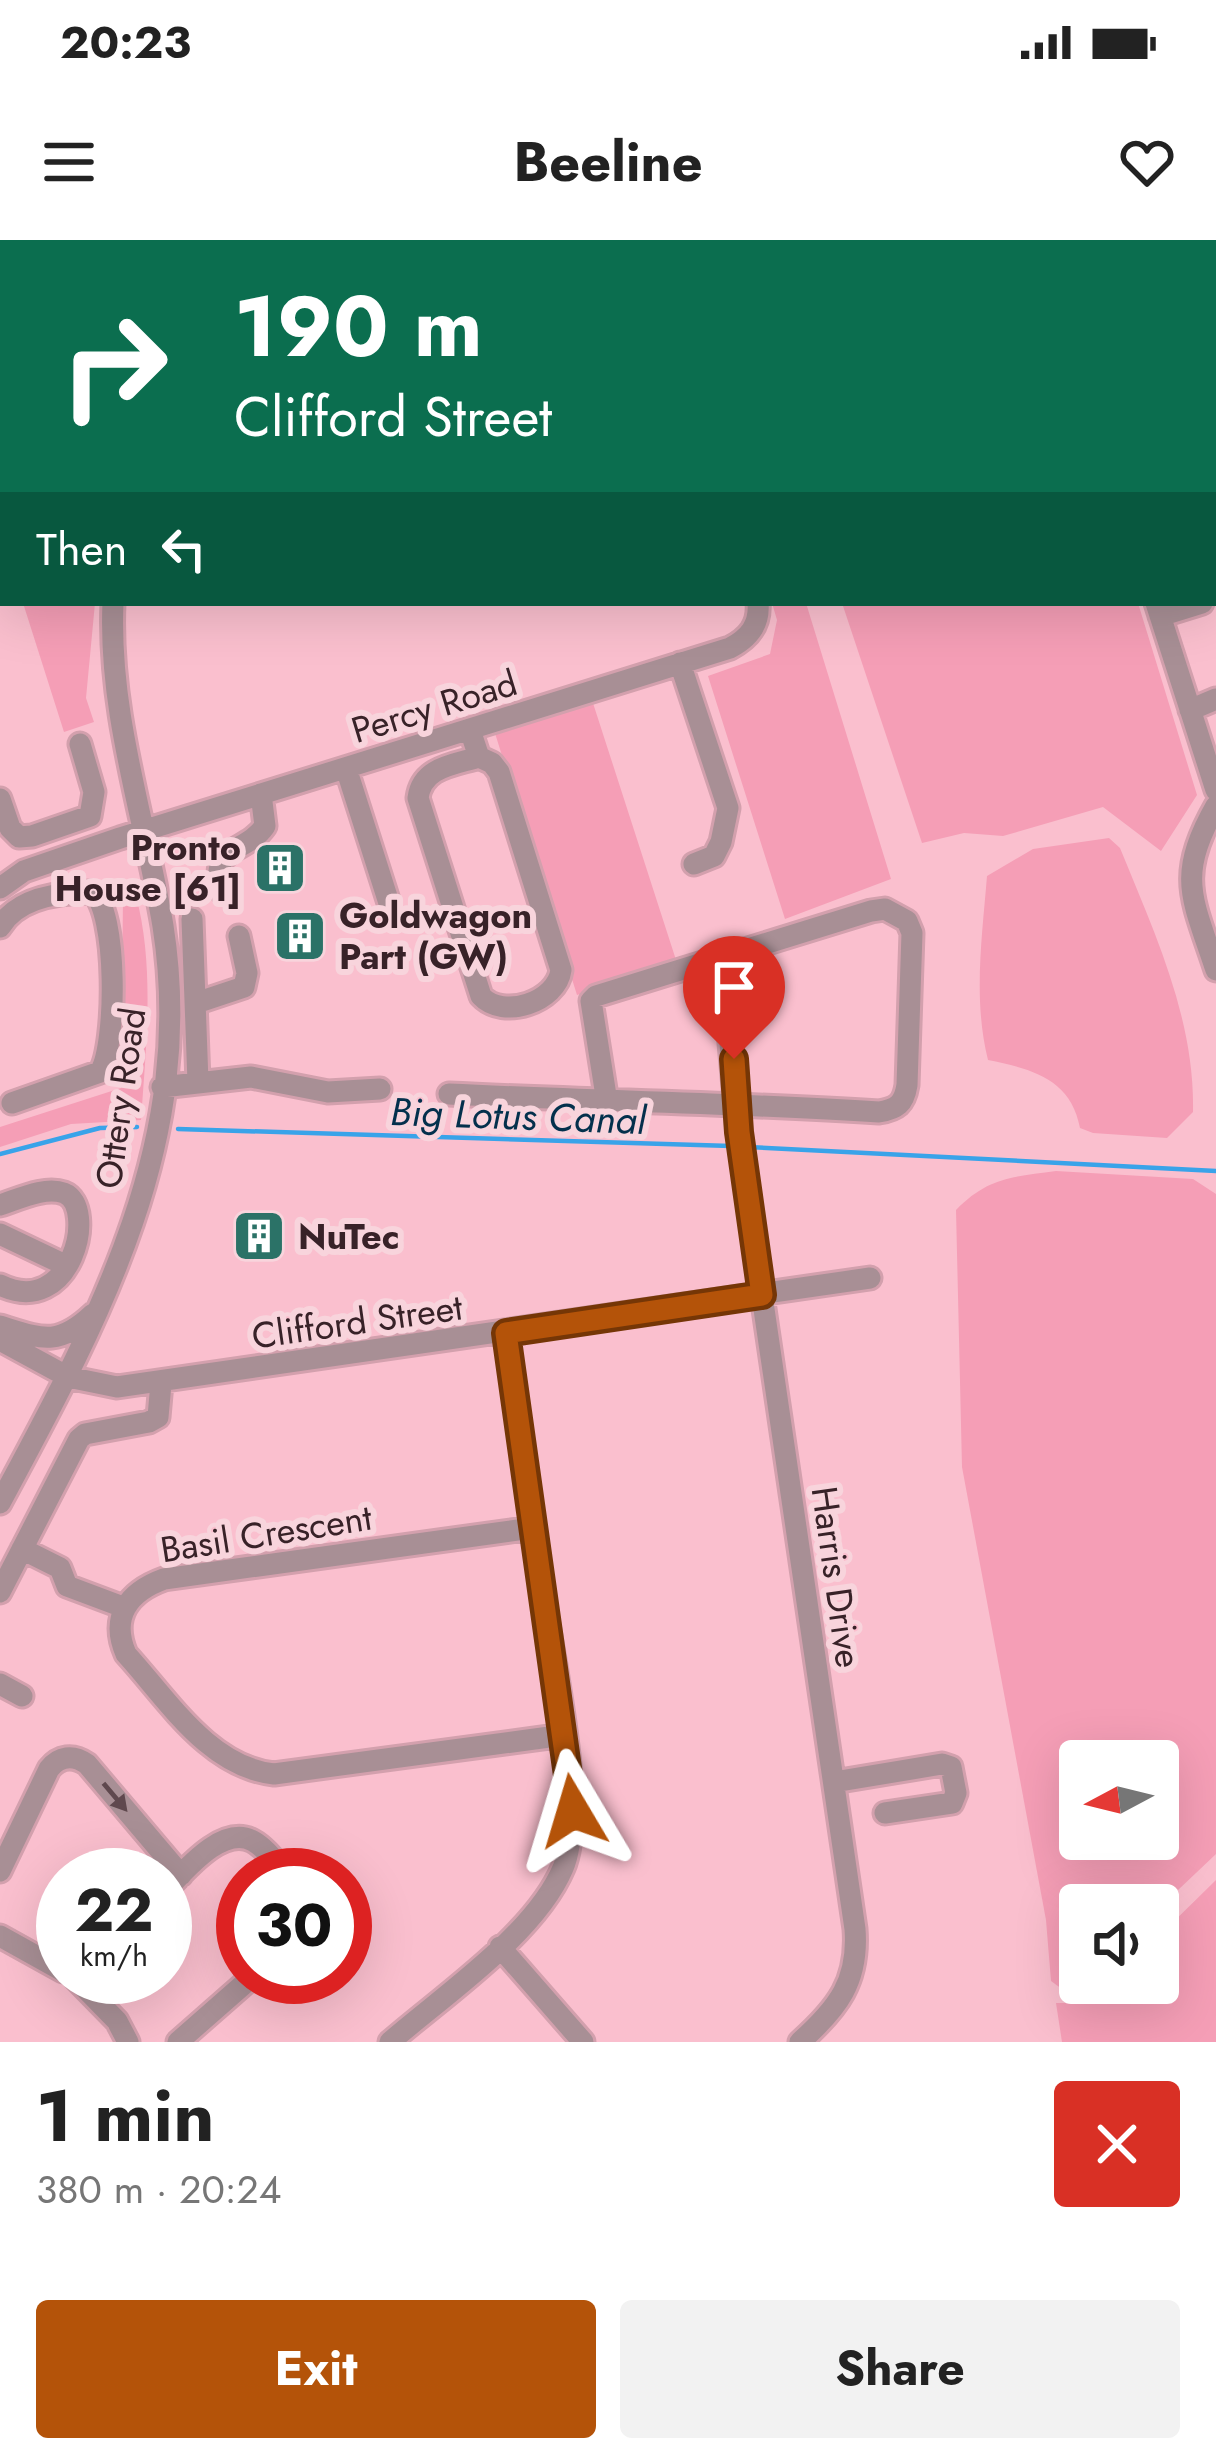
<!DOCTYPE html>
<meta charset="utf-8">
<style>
body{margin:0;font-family:Jost,sans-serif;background:#f2f2f2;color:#222;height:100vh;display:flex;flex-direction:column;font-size:45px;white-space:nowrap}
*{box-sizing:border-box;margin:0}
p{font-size:39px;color:#767676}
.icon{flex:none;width:66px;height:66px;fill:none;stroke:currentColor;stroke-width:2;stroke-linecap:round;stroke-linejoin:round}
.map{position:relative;height:1802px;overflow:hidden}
.side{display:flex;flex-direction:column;background:#fff;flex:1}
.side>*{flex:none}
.top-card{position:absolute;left:0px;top:0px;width:1218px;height:366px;box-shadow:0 12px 48px #0002;background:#0b6e4f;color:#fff;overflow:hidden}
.needle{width:78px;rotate:263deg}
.controls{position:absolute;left:1059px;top:1500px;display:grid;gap:24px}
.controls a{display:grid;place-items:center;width:120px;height:120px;border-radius:12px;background:#fff;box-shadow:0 12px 48px #0002;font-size:60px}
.speed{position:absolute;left:36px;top:1608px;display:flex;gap:24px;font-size:60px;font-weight:700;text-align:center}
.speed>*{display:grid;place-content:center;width:156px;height:156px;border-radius:50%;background:#fff;box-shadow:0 12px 48px #0002;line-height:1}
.speed small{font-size:30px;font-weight:400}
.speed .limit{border:18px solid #d22;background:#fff;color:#111}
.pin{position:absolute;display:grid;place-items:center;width:102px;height:102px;color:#fff;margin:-123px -51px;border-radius:50% 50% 50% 0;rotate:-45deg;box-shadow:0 0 12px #0007}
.pin .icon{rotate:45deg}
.me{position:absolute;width:132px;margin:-66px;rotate:353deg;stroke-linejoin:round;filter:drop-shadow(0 0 9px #0008)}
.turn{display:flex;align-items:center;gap:42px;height:252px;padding:0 36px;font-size:54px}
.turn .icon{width:156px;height:156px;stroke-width:2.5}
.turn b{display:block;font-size:84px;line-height:102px}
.then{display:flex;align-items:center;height:114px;padding:0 36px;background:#0003;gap:24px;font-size:45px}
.round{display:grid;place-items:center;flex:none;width:126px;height:126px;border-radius:12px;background:#f2f2f2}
.summary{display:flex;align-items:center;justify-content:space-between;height:204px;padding:0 36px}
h1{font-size:72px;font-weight:700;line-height:90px}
.primary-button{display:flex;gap:24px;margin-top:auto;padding:24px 36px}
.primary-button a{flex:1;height:138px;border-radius:12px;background:#b45309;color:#fff;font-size:48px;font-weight:700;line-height:138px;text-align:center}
.primary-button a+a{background:#f2f2f2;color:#222}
.status{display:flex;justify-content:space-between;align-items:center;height:84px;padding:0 60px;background:#fff;direction:ltr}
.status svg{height:33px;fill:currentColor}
header{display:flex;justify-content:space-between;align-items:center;height:156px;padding:0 36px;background:#fff;font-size:54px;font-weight:700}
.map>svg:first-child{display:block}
</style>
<div class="status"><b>20:23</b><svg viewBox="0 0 49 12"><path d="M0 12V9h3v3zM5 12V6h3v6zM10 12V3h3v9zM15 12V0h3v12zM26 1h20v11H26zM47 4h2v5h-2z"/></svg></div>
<header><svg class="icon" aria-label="menu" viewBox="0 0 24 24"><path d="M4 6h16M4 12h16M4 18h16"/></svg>Beeline<svg class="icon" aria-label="heart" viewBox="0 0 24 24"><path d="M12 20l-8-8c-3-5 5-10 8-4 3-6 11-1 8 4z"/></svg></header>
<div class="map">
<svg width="1216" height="1802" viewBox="0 0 1216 1802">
<rect width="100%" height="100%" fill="#fabfce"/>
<path fill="#f59eb6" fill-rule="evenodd" d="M23 363H95L86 458 94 482 64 492Z
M772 363H806L891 639 785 679 708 436 770 414 777 380Z
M842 363H1138L1197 555 1161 611 1103 567 1003 596 964 593 922 603Z
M592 460 677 723 577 755 494 490Z
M1109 598 1120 608C1155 694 1195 779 1193 872L1167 898 1093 893 1080 888C1071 839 1032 829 988 820 973 760 982 698 987 636L1033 609Z
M136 656C155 727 146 807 141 880L71 884 0 907V887L121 848 123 657Z
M1056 931 1193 939 1216 954V1614L1158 1669V1665H1080V1743H1093L1088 1748 1062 1749 1051 1741 1046 1680 962 1227 956 970C988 937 1013 937 1056 931ZM1080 1521H1158V1599H1080Z
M1216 1640V1802H1062L1056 1763H1091L1112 1743H1158V1697Z"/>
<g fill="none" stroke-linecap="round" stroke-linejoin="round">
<path stroke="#39a3e9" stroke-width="4.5" d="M178 889 731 906
M748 907 1216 931
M0 914 100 888 137 887"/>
<g stroke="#d3a0ad" stroke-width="27">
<path id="minor" d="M639 0 640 3
M1042 0 1043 3
M210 3 219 0
M355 3 365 0
M0 70 3 69
M0 90 3 89
M0 307 3 306
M1156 363 1216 550
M1160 376 1202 363
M680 423 728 568 721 602 714 616 694 624
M1190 470 1216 459
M470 490 479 517 492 523 499 532 561 730C557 762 503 780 481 756L418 558C422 527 453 525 479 517
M346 528 389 663
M0 559 10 588 19 597 32 596 90 576 94 552 80 504
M1216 566C1176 637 1192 657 1216 730
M0 648 24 631 120 598 730 408C749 398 760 385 758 363
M222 652C208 604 245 615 265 586L261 554
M192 679 198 842
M0 687C18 657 59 652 92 652 118 669 117 806 100 832L12 863
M710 723 729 792 738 892 855 1689C859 1741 838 1768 800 1802
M196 763 244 747 247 733 239 696
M162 847 251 837 328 852 380 849
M449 854C592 861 735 863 879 872 897 869 904 864 907 845L912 693 907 681 885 669 871 671 596 756 591 761 607 862
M0 965C19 959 45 946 64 953 98 966 72 1080 0 1045
M0 994 65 1025
M0 1086C42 1099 58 1107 93 1074
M0 1100 68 1137 117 1147 870 1038
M0 1263C98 1081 197 902 163 686 145 579 108 473 113 363
M532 1288 164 1339C128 1352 110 1377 126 1414 168 1460 209 1527 274 1534L564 1495
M22 1309 60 1328 67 1346 123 1367
M0 1352 79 1199 85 1194 149 1182 158 1177 161 1143
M0 1444 22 1456
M834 1542 942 1524 951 1527 956 1553 952 1563 885 1573
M0 1631 49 1529C59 1516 73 1514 87 1524L181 1635
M165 1651C184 1632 222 1584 253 1601 266 1608 277 1624 287 1635
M0 1696 63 1731
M500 1707 583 1802
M74 1737 117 1781 128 1802
M178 1802 252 1737
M390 1802C444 1755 535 1694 563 1628 588 1571 550 1405 540 1338 528 1257 517 1175 506 1093"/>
</g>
<g stroke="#d3a0ad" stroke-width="33">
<path id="major" d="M57 3 66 0
M0 21 3 20"/>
</g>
<use href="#minor" stroke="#a88f95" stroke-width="21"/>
<use href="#major" stroke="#825762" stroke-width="27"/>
</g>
<defs><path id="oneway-solid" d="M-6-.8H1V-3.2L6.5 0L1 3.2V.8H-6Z" transform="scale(3)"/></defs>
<use fill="#5f484e" href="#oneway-solid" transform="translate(115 1557) rotate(50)"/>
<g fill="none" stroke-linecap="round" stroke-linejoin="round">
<g stroke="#753606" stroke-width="30">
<path id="route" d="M573 1571 506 1093 762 1055 739 892 734 819"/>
</g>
<use href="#route" stroke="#b45309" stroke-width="21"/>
</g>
<defs>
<g id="building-square" transform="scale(2.7)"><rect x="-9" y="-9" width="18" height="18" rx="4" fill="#2b7267" stroke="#f8d4dc"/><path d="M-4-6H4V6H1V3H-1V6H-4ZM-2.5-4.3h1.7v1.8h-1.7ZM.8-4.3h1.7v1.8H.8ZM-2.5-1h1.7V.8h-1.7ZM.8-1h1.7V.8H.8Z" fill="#fff"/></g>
</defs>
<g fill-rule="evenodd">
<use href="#building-square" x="280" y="628"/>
<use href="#building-square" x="300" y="696"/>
<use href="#building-square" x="259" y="996"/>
</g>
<g text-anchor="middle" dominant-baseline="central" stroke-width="12" stroke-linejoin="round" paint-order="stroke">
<g font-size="36" fill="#382228" stroke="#f8d4dc">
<text transform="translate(434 466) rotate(-17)">Percy Road</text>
<text transform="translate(120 858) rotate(-82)">Ottery Road</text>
<text transform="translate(357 1081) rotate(-8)">Clifford Street</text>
<text transform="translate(266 1293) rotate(-9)">Basil Crescent</text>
<text transform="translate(837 1337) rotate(82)">Harris Drive</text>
</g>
<g font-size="36" font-weight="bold" fill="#382228" stroke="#f8d4dc" text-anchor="start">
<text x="241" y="607" text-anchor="end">Pronto<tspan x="241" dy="41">House [61]</tspan></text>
<text x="339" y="675">Goldwagon<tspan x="339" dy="41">Part (GW)</tspan></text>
<text x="298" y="996">NuTec</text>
</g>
<g font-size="39" font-style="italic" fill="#03304c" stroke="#f8d4dc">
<text transform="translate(518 876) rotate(2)">Big Lotus Canal</text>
</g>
</g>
</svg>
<div class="controls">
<a><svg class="needle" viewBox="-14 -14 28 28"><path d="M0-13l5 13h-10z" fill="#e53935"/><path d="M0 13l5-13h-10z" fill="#767676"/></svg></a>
<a><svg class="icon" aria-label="sound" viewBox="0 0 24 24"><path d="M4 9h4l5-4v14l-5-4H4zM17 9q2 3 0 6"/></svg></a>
</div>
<div class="speed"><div>22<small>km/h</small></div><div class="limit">30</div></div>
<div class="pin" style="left:734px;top:819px;background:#d93025"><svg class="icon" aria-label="arrive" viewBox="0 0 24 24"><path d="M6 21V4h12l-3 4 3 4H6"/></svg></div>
<svg class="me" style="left:573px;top:1571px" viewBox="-20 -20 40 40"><path d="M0-17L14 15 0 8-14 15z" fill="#b45309" stroke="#fff" stroke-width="4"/></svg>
<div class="top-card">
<div class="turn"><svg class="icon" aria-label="right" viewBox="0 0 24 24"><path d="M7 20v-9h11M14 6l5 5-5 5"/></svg><div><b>190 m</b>Clifford Street</div></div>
<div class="then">Then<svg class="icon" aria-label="left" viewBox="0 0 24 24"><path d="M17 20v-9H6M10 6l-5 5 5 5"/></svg></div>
</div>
</div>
<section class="side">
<div class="summary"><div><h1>1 min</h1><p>380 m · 20:24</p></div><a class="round" style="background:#d93025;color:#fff"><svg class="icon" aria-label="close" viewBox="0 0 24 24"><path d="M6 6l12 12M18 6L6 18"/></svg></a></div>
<div class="primary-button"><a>Exit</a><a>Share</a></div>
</section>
